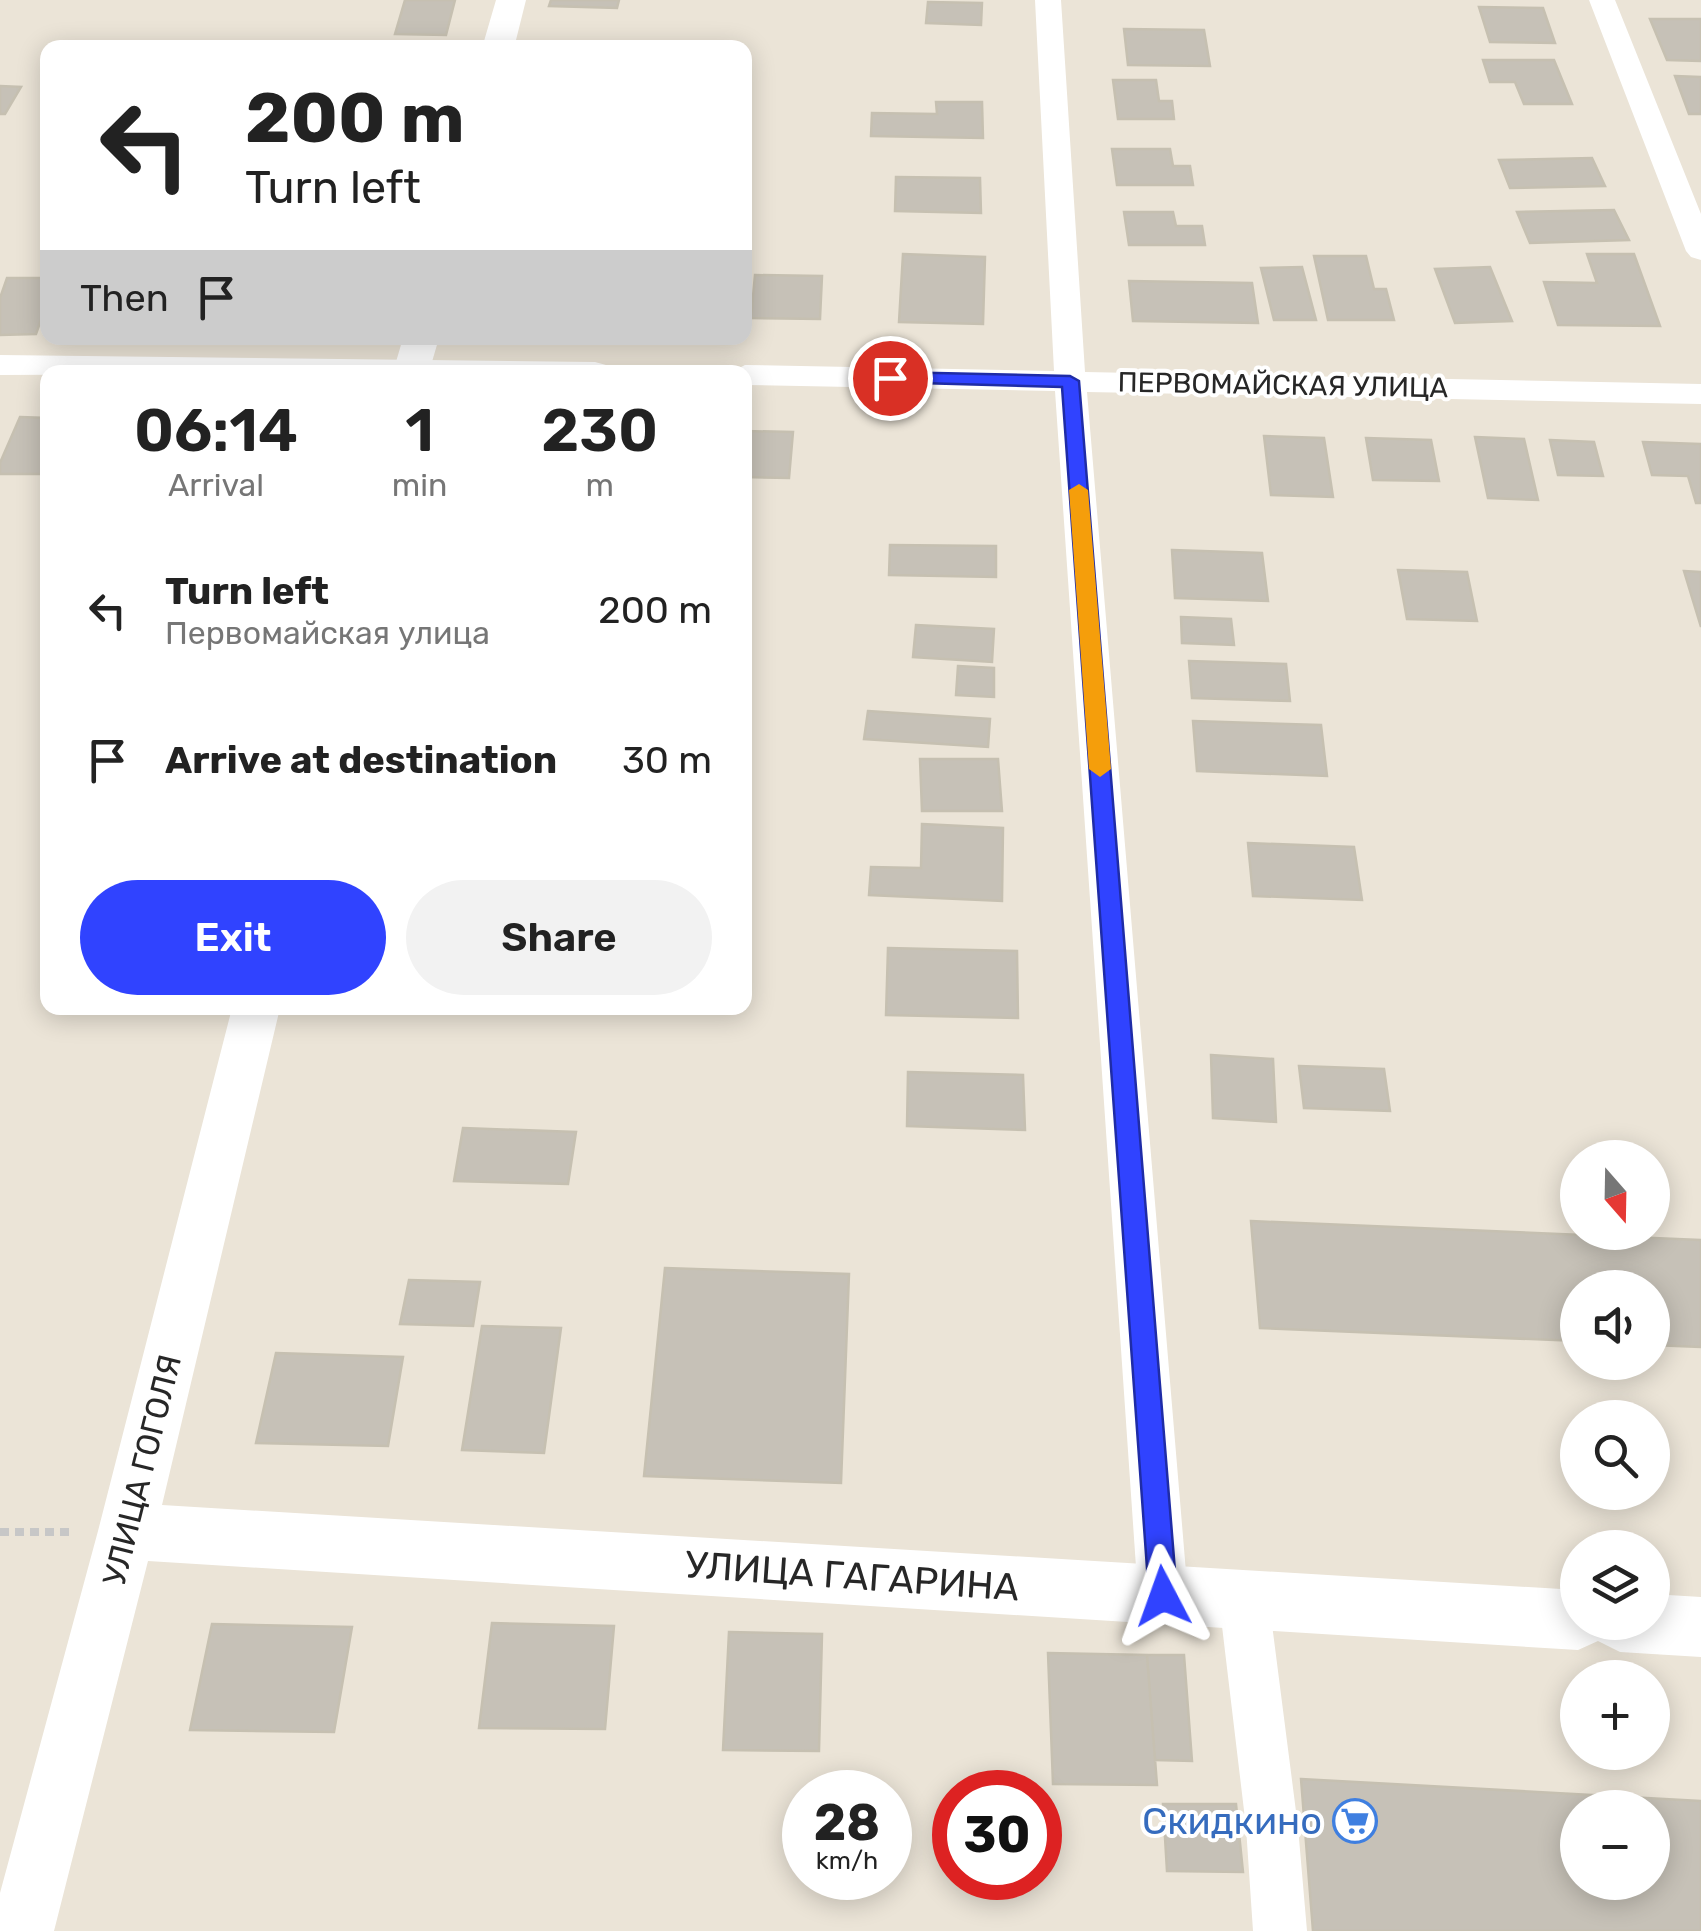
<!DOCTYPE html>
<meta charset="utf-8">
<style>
body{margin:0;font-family:Rubik,sans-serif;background:#f2f2f2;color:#222;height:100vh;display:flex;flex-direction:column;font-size:38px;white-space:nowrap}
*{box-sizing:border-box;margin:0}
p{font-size:32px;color:#767676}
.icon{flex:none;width:55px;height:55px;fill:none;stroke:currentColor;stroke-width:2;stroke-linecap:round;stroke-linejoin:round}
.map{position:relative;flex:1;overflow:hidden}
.sheet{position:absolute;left:40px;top:365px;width:712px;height:650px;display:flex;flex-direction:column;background:#fff;border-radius:20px;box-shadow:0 5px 25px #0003}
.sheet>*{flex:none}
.banner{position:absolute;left:40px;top:40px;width:712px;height:305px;border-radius:20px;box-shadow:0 5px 25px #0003;background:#fff;color:#222;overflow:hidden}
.needle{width:65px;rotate:160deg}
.controls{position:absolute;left:1560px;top:1140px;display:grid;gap:20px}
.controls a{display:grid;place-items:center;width:110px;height:110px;border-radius:50%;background:#fff;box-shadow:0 5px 25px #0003;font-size:50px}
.speed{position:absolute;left:782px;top:1770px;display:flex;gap:20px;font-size:50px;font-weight:700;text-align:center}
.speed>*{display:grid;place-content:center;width:130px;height:130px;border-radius:50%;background:#fff;box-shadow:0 5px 25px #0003;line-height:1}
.speed small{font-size:25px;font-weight:400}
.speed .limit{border:15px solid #d22;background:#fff;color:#111}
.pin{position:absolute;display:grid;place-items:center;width:85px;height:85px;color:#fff;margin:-42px;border:5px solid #fff;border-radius:50%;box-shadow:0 2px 10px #0007}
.me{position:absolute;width:110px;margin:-55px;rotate:356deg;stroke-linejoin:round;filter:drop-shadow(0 0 8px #0008)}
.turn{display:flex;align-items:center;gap:35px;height:210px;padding:0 40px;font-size:45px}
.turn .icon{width:130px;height:130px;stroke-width:2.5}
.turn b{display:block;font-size:70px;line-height:85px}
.then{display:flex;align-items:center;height:95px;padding:0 40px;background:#0003;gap:20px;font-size:38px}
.eta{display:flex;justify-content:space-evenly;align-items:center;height:170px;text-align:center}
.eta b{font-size:60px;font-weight:600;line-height:70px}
.action{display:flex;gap:20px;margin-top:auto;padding:20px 40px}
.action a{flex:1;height:115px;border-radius:60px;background:#3043ff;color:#fff;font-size:40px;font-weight:600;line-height:115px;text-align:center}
.action a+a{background:#f2f2f2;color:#222}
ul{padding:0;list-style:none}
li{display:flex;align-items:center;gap:30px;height:150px;padding:0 40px}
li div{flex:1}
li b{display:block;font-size:38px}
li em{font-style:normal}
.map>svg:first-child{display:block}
</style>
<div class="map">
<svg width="1701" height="1931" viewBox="0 0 1701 1931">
<rect width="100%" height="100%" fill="#ebe4d7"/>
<path fill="#c6c1b7" stroke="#c6c0b1" stroke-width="2.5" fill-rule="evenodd" d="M405 0H455L446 35 395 34Z
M551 0H619L617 8 549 6Z
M928 2 982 3 981 25 926 23Z
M1479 7 1543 8 1555 43 1490 42Z
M1650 19H1701V61L1667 60Z
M1124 29 1204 30 1210 66 1128 65Z
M1483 60H1554L1572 104H1524L1515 82H1490Z
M1675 76 1701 77V114H1689Z
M1113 80H1156L1159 101H1172L1174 119H1118Z
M0 86 21 87 5 114H0Z
M936 102H982L983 138 871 136 872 113 937 114Z
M1112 149H1170L1173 166H1190L1193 185H1117Z
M1592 158 1605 186 1510 188 1499 160Z
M896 177 980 178 981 213 895 211Z
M1614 210 1629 240 1530 243 1517 212Z
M1124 212H1173L1176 226H1202L1205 245H1129Z
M903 254 985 257 983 324 899 322Z
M1587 254H1634L1660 326 1558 325 1544 282 1597 283Z
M1314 256H1366L1374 289H1386L1394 320H1328Z
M1302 267 1316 320H1274L1261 268Z
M1490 267 1512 321 1455 323 1435 269Z
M755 275 822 276 820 319 751 318Z
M7 278H48V300L36 334 0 335V298Z
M1129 281 1252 283 1258 323 1133 321Z
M20 417 48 418V474H0V463Z
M745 431 793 432 789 478 745 477Z
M1264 436 1324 438 1333 497 1271 495Z
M1475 437 1524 439 1538 500 1488 498Z
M1366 438 1431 440 1439 481 1373 480Z
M1550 440 1594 442 1603 476 1558 475Z
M1643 442 1701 444V503H1696L1688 476 1652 475Z
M890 545 996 546V577L889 575Z
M1172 550 1262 553 1268 601 1175 598Z
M1398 570 1467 572 1477 621 1407 619Z
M1684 571 1701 572V627Z
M1181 617 1231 619 1234 645 1182 643Z
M916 625 994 629 992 662 913 657Z
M1189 661 1286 664 1290 701 1192 698Z
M958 666 994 668V697L956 695Z
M868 711 990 719 988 747 864 739Z
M1193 721 1321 725 1327 776 1197 771Z
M920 759H998L1002 811H922Z
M922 824 1003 828 1002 901 869 895 871 867 921 868Z
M1248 843 1354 847 1362 900 1253 896Z
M888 948 1017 951 1018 1018 886 1015Z
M1211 1055 1273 1059 1276 1122 1213 1118Z
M1299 1066 1384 1069 1390 1111 1304 1108Z
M908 1072 1023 1075 1025 1130 907 1126Z
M463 1128 576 1132 568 1184 454 1181Z
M1251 1221 1701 1240V1347L1652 1345V1288H1578V1341L1260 1328Z
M665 1268 849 1274 841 1483 644 1476Z
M409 1280 480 1282 473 1326 400 1324Z
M482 1326 561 1328 544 1453 462 1450Z
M276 1353 403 1357 388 1446 256 1443Z
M492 1623 614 1626 605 1729 479 1728Z
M212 1624 352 1627 334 1732 190 1730Z
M729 1632 822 1634 819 1751 723 1750Z
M1048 1653 1147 1655 1157 1785 1053 1784Z
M1147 1655H1184L1192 1761 1155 1760Z
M1301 1779 1701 1801V1931H1313ZM1578 1808H1652V1882H1578Z
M1163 1804H1236L1243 1872 1167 1871Z"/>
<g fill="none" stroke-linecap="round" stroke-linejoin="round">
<path stroke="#c7c7c7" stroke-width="8" stroke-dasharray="9 6" stroke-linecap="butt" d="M0 1532H74"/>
<path fill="#fff" fill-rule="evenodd" d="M1035 0H1061L1085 372 1701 384V404L1087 392 1188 1596 1180 1613 1163 1621 1146 1613 1138 1596 1055 391 745 385V372H731L745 365 1054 371Z
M1589 0H1615L1701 214V260L1691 257 1686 251Z
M0 355 595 362 606 365 611 372 0 375Z
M1244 1576 1261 1584 1269 1601 1298 1827 1307 1931H1253L1246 1827 1219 1601 1227 1584Z"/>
<path fill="#fff" fill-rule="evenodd" d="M496 0H526L514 48H482Z
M403 338H439L429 372H393Z
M232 1008H280L162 1505 1578 1590V1622H1652V1594L1701 1597V1657L1620 1652 1598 1641 1578 1650 148 1561 54 1931H0V1893L98 1531Z"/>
</g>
<path fill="#3043ff" stroke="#1f2ca6" stroke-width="2.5" d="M890 372 1070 376 1079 381 1177 1596 1173 1606 1163 1610 1153 1606 1149 1596 1062 387 883 382 881 378Z"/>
<path fill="#f59e0b" d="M1079 484 1088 490 1111 769 1100 777 1089 769 1069 490Z"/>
<defs>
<g id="supermarket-ring" transform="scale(2.25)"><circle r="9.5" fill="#fff" stroke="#3f7fe0" stroke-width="1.5"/><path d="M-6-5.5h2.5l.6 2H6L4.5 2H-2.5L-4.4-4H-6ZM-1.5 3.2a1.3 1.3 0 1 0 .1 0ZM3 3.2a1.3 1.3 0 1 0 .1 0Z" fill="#3f7fe0"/></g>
</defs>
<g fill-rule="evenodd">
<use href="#supermarket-ring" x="1355" y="1821"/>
</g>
<g text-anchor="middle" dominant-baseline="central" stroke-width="8" stroke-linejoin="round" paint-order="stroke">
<g font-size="28" fill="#272727" stroke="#fff">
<text transform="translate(1283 385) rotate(1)">ПЕРВОМАЙСКАЯ УЛИЦА</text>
</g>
<g font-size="32" fill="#272727" stroke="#fff">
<text transform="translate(142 1470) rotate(-76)">УЛИЦА ГОГОЛЯ</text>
</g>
<g font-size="38" fill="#272727" stroke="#fff">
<text transform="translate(852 1576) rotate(4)">УЛИЦА ГАГАРИНА</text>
</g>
<g font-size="38" fill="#366cbe" stroke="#fff" text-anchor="end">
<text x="1322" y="1821">Скидкино</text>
</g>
</g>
</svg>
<div class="controls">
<a><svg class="needle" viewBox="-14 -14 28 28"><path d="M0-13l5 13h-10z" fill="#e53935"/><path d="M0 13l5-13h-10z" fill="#767676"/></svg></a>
<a><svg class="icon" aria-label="sound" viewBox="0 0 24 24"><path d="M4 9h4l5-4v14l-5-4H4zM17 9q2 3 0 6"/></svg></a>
<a><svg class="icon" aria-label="search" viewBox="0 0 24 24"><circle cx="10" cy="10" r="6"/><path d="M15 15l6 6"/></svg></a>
<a><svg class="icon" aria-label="layers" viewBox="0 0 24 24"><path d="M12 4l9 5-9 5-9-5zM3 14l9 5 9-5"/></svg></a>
<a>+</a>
<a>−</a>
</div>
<div class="speed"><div>28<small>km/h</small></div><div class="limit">30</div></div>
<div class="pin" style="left:890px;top:378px;background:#d93025"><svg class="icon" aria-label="arrive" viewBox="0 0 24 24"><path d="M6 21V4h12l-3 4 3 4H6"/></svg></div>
<svg class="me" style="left:1163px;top:1596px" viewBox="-20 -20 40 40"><path d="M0-17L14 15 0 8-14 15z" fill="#3043ff" stroke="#fff" stroke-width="4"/></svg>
<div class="banner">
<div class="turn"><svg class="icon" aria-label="left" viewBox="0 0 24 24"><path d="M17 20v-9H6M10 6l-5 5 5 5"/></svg><div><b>200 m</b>Turn left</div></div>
<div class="then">Then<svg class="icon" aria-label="arrive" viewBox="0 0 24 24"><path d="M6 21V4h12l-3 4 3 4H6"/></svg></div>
</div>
<section class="sheet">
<div class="eta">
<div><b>06:14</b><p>Arrival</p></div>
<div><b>1</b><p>min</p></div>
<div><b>230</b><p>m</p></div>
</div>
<ul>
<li><svg class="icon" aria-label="left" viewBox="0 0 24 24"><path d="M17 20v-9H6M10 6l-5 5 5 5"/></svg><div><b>Turn left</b><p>Первомайская улица</p></div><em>200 m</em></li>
<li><svg class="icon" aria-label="arrive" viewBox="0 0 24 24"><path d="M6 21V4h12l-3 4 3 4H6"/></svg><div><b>Arrive at destination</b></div><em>30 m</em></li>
</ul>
<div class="action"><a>Exit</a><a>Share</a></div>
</section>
</div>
